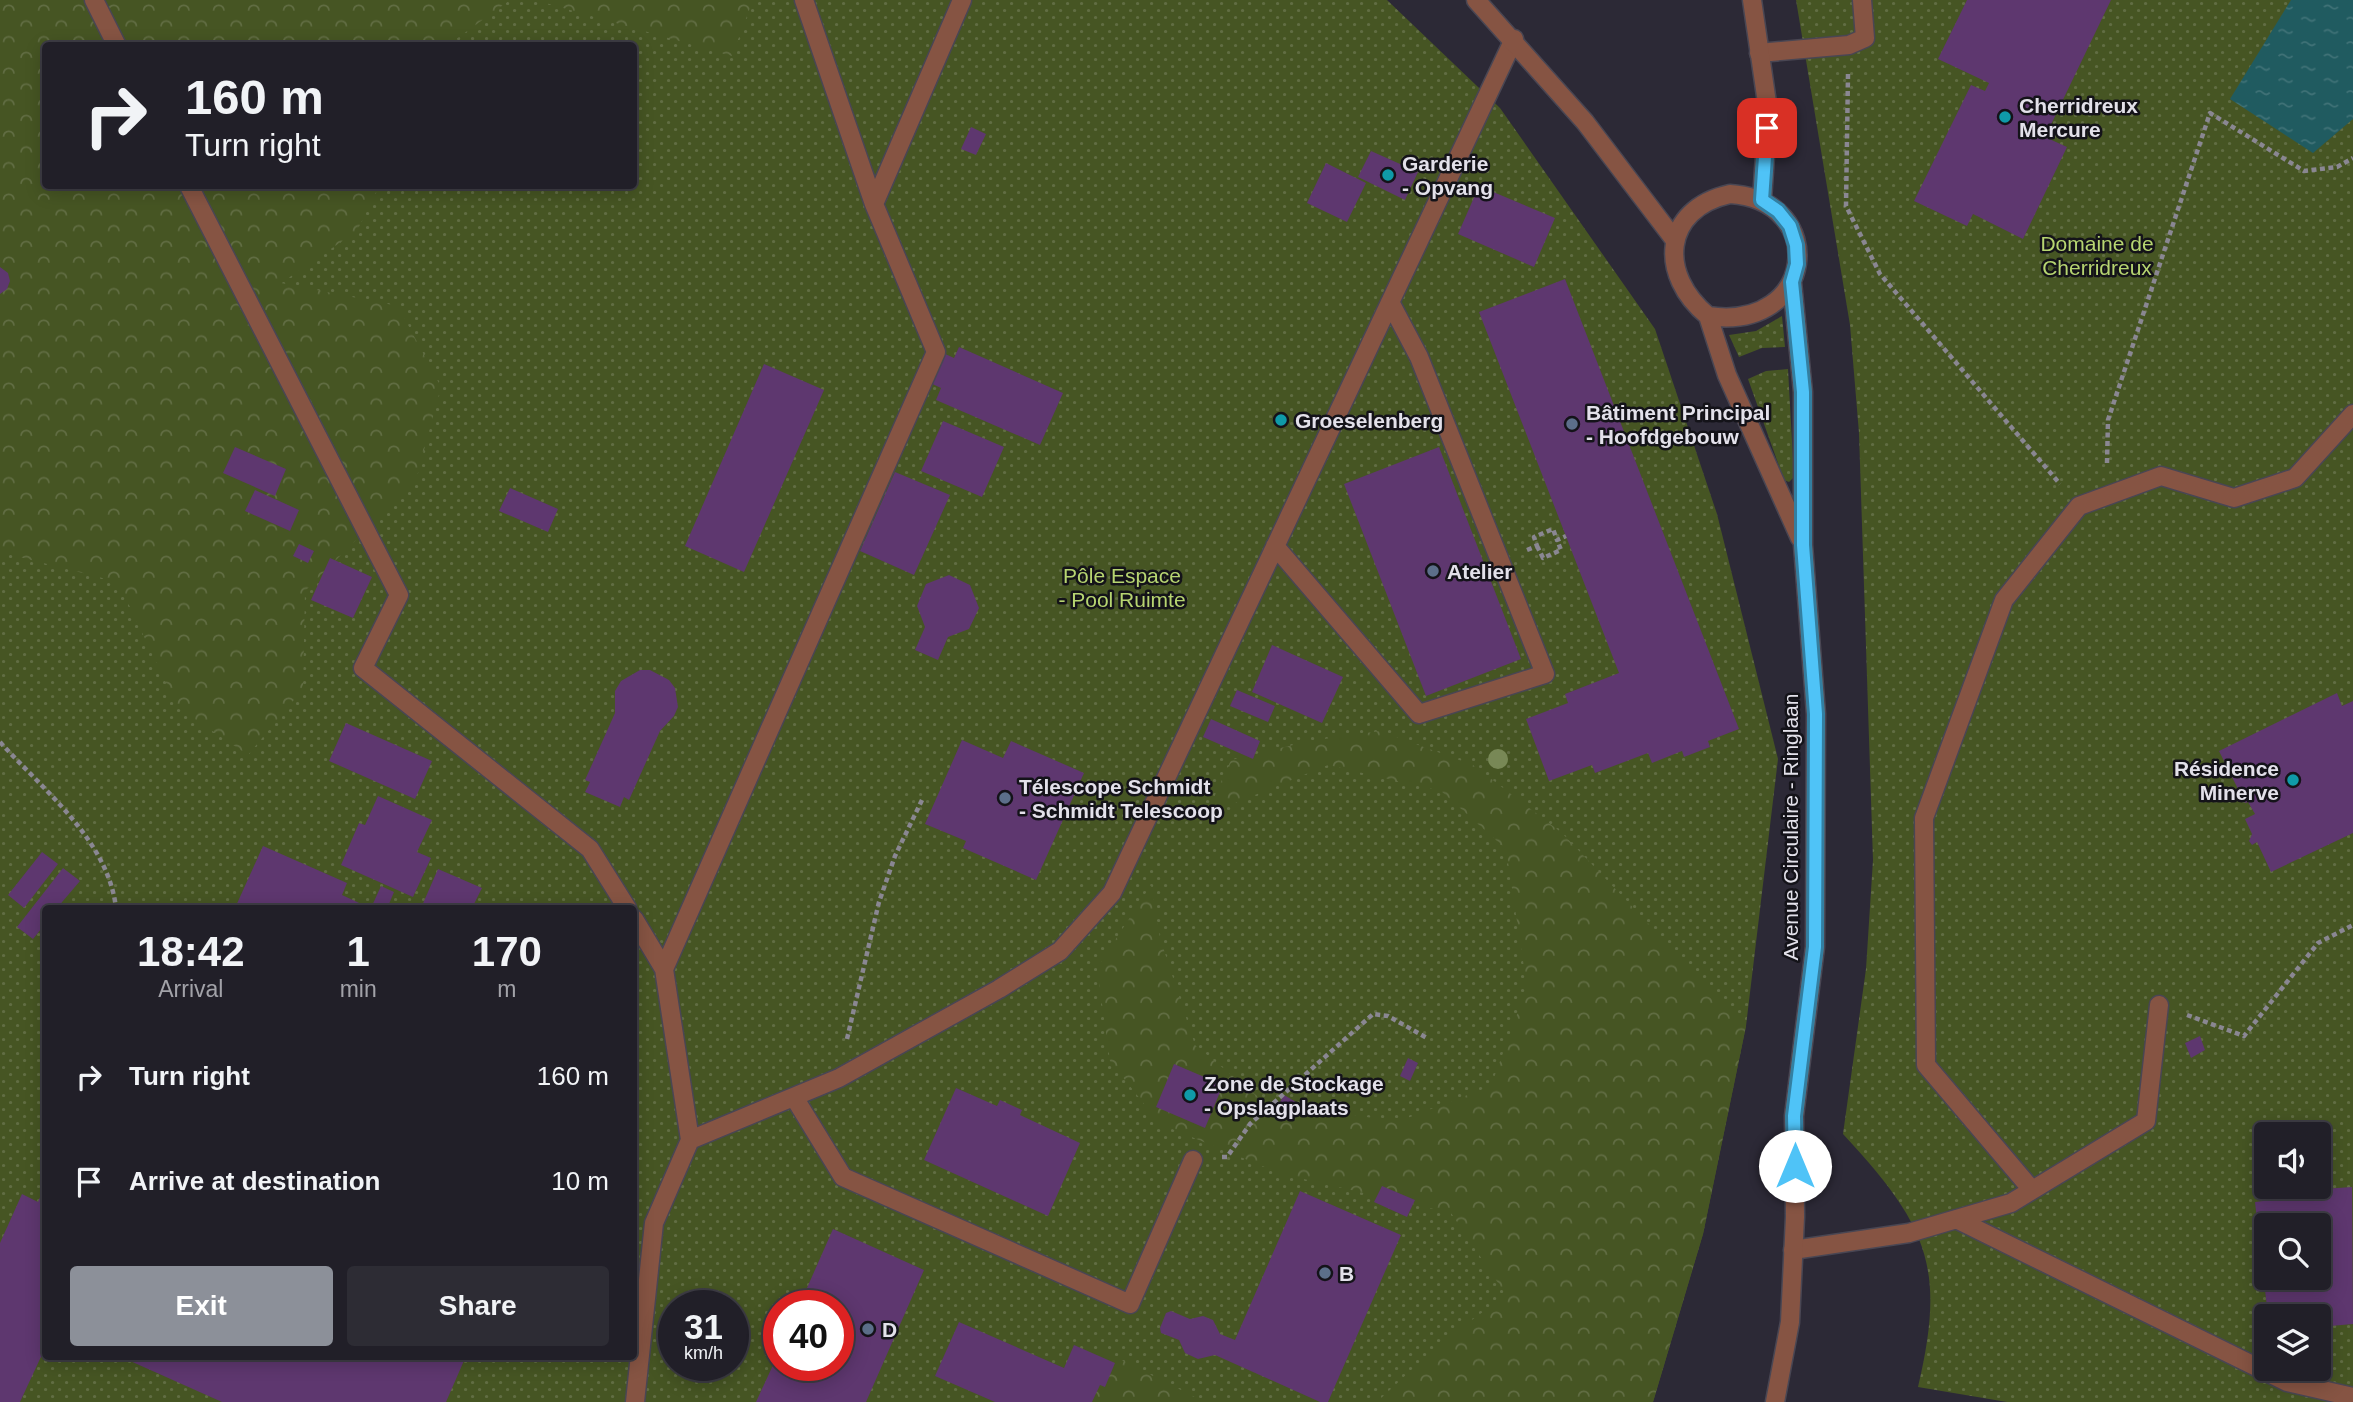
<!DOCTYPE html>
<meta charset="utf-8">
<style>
body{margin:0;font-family:Helvetica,sans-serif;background:#2d2c34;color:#f1f3f6;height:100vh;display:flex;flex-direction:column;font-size:26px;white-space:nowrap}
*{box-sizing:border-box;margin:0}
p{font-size:23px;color:#a2a2a8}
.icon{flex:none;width:38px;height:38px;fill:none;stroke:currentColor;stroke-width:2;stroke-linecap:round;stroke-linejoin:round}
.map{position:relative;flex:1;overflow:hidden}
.drawer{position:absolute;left:42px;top:905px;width:595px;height:455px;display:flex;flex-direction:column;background:#211f28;border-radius:7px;box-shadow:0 4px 18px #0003,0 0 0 2px #3e3d45}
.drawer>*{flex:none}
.top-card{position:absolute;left:42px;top:42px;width:595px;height:147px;border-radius:7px;box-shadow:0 4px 18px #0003,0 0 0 2px #3e3d45;background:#211f28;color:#f1f3f6;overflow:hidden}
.tools{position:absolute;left:2254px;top:1122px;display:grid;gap:14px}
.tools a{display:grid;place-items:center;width:77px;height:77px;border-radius:7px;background:#211f28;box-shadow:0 4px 18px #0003,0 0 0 2px #3e3d45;font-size:35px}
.speed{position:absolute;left:658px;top:1290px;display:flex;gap:14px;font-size:35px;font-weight:700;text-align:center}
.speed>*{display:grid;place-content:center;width:91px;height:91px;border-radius:50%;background:#211f28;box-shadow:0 4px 18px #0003,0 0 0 2px #3e3d45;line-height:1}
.speed small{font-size:18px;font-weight:400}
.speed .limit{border:10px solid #d22;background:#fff;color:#111}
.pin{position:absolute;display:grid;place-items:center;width:60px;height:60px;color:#fff;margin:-30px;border-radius:14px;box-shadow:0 4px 10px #0006}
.me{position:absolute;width:77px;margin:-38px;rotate:0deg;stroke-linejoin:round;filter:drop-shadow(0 0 5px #0008)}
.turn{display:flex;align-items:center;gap:24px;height:147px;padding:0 28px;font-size:32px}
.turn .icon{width:91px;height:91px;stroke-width:2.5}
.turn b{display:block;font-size:49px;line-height:60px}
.eta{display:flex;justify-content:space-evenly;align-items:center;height:119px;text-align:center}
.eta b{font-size:42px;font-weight:800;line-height:49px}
.action{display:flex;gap:14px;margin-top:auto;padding:14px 28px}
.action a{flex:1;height:80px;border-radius:7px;background:#8c9099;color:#fff;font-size:28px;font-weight:800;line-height:80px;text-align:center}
.action a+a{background:#2d2c34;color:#f1f3f6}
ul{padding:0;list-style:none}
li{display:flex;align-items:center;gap:21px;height:105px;padding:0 28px}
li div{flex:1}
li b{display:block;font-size:26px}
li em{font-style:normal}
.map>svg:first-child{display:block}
</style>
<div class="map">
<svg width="2353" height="1402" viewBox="0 0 2353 1402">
<defs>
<pattern id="grass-dots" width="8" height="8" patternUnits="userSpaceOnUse" patternTransform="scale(1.75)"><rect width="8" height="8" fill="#465523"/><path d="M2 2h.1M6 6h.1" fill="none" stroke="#616d43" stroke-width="1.8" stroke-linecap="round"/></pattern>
<pattern id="forest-crowns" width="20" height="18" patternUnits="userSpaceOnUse" patternTransform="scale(1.75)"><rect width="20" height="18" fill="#465523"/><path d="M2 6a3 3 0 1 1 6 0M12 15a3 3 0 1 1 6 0" fill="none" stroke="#616d43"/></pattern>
<pattern id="water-ripples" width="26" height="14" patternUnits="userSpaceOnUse" patternTransform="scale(1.75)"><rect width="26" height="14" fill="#205b60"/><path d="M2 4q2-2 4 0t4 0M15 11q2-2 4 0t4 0" fill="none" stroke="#407277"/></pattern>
</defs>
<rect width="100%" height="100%" fill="#2c2936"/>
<path fill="url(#grass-dots)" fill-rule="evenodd" d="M0 0H1387L1500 108 1655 329 1717 514 1778 759 1746 1026 1703 1234 1653 1402H0ZM46 46H634V186H46ZM46 908H634V1356H46ZM674 1306H733V1365H674ZM779 1306H838V1365H779Z
M1796 0H2353V1402H2007L1918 1387C1947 1265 1926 1224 1843 1134L1866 969 1873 860 1859 433 1850 325ZM2266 1134H2319V1186H2266ZM2266 1225H2319V1278H2266ZM2266 1316H2319V1368H2266Z
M1782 316 1785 347 1762 348 1739 357 1729 335 1756 331Z
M1788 369 1794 477 1789 482 1784 480 1748 379 1766 371Z"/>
<path fill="url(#forest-crowns)" d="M0 0H510L448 45 46 46V186H379L357 231 281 283 398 306 441 387 416 480 305 591 303 689 248 755 178 708 118 582 0 552Z
M535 0H753L732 56Z
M1380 731 1473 765 1562 833 1746 1026 1703 1234 1653 1402H1377L1439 1344 1506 1295 1451 1213 1282 1174 1160 1124 1110 1061 1097 968 1151 885 1160 938 1195 1045 1262 1100 1397 1122 1491 1086 1527 987 1506 849 1441 791 1328 765 1206 815 1231 760 1310 741Z
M1101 1350 1205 1402H1079Z"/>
<path fill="url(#water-ripples)" d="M2291 0H2353V119L2313 153 2230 99Z"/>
<path fill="#5e376f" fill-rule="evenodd" d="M1967 0H2111L2045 137 2067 147 2023 239 1973 214 1967 226 1914 201 1971 85 1985 91 1989 83 1938 59Z
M971 127 986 134 976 155 961 149Z
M1371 151 1418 172 1405 200 1358 177Z
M1326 163 1366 183 1347 222 1307 203Z
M1479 186 1555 218 1534 267 1458 234Z
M0 267 8 273 10 281 7 289 0 294Z
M1565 279 1739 729 1708 741 1710 747 1684 757 1682 751 1652 763 1648 753 1595 773 1592 765 1549 781 1526 719 1568 703 1565 694 1619 673 1479 312Z
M959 347 1063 393 1040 445 936 400 941 388 928 382 941 352 954 358Z
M764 364 824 390 744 572 685 546Z
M943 421 1004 447 982 497 921 471Z
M235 447 286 469 275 496 223 473Z
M1439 447 1521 659 1426 696 1344 484Z
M895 472 950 495 914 575 860 551Z
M510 488 558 509 548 532 499 511Z
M255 490 299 510 290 531 245 511Z
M299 544 314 551 308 563 293 556Z
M330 558 372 577 353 618 311 600Z
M949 575 970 585 979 608 969 629 948 637 938 660 915 650 925 627 917 606 926 584Z
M1272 645 1343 677 1322 723 1252 692Z
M640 670H650L669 680 675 688 678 707 674 716 660 731 629 800 624 797 620 807 585 792 590 782 585 780 615 713V691L621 681Z
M1237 690 1275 706 1268 722 1230 706Z
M2337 693 2342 706 2353 701V833L2271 872 2257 842 2252 845 2249 841 2252 834 2245 819 2255 814 2248 802 2245 803 2219 751Z
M1211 719 1260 741 1253 759 1203 737Z
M346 723 432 761 415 799 329 761Z
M962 740 1003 758 1011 741 1084 773 1036 880 963 848 966 841 925 824Z
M378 796 432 820 417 852 431 858 413 897 341 865 359 823 365 825Z
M263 846 347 883 342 895 370 908H235Z
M42 852 58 864 24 908 8 895Z
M63 868 80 881 57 908H46V923L33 939 17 927Z
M438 869 482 888 472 908H421Z
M381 886 394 892 389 904 401 908H371Z
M2200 1036 2205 1050 2191 1058 2185 1043Z
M1408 1058 1418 1063 1410 1081 1400 1076Z
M1174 1064 1223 1085 1205 1128 1156 1107Z
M956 1088 997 1106 1000 1100 1022 1110 1020 1115 1080 1143 1048 1216 924 1160Z
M1284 1095 1301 1105 1291 1121 1275 1111Z
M46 1184V1346L20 1402H0V1243L22 1194 38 1202Z
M1382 1186 1415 1200 1407 1217 1374 1202Z
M2352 1187 2353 1324 2319 1327V1316H2268L2255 1202 2263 1201V1193ZM2266 1225H2319V1278H2266Z
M1300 1191 1401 1235 1328 1402H1320L1215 1355 1198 1359 1185 1353 1179 1340 1161 1333 1160 1328 1166 1313 1171 1311 1190 1319 1203 1316 1213 1320 1220 1334 1235 1340Z
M833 1229 924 1270 866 1402H756L779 1352V1365H838V1306H799Z
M959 1322 1064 1368 1074 1345 1115 1363 1105 1387 1100 1385 1092 1402H995L935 1376Z
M119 1356 270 1358 466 1356 446 1402H222Z"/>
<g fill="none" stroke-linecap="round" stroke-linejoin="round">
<g stroke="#494653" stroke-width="21">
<path id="service" d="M94 0 117 46
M804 0 874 204
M1759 53 1849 45 1865 38 1862 0
M189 186 399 595 363 668 590 849 627 908
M1275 546 1419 714 1545 674 1419 357 1390 302
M634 919 664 969 690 1140
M664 969 936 352 874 204 962 0
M794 1097 843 1177 1130 1304 1193 1160
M2032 1190 1926 1065 1924 818 2004 600 2079 506 2161 476 2234 498 2295 478 2353 414
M1956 1219 2287 1382 2353 1397
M1793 1250 1909 1233 2011 1203 2146 1121 2159 1005
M635 1402 654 1223 690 1140 839 1078 999 989 1060 951 1112 893 1514 39"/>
</g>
<g stroke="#494653" stroke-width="21">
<path id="tertiary" d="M1476 0 1585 122 1674 239
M1752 0 1768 110 1762 200
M1730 194C1829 200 1817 332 1708 316 1658 275 1662 209 1730 194Z
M1708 316 1727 375 1800 538
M1775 1402 1790 1322 1795 1217 1794 1116 1815 947 1816 714 1803 545V392L1792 282"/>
</g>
<path stroke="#8a8792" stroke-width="4.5" stroke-dasharray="5 3.5" stroke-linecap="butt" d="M1848 74 1846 206 1880 274 2060 484
M2107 463 2108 420 2210 113 2304 171 2337 167 2353 158
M1537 546 1543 558 1561 550 1557 540
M1527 550 1537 546 1534 537 1553 529 1557 540 1566 536
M0 742C44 791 108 840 116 908
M2187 1015 2244 1036 2318 943 2353 925
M847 1039 879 902 895 856 923 798
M1222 1157H1227L1250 1124 1373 1014 1388 1016 1427 1038"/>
<use href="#service" stroke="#865443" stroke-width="18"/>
<use href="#tertiary" stroke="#865443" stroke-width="18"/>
</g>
<circle fill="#788856" cx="1498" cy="759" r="10"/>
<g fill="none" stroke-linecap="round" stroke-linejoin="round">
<g stroke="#337fa1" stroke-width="18">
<path id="route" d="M1767 128 1762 200 1778 211 1790 226 1796 245 1797 264 1792 282 1803 392V545L1816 714 1815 947 1794 1116 1795 1166"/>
</g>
<use href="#route" stroke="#4fc3f7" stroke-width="12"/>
</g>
<g fill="#0f9aa8" stroke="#141319" stroke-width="2.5">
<circle cx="2005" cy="117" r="7"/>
<circle cx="1388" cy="175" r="7"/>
<circle cx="1281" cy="420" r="7"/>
<circle cx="2293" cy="780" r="7"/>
<circle cx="1190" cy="1095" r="7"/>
</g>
<g fill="#5c6f8a" stroke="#141319" stroke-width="2.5">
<circle cx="1572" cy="424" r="7"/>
<circle cx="1433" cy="571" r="7"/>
<circle cx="1005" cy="798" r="7"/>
<circle cx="1325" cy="1273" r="7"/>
<circle cx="868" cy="1329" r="7"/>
</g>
<g text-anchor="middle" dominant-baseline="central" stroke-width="5" stroke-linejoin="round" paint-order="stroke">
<g font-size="21" font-weight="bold" fill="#e3e1ea" stroke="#141319" text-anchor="start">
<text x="2019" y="105">Cherridreux<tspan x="2019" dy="24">Mercure</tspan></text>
<text x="1402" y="163">Garderie<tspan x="1402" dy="24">- Opvang</tspan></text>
<text x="1586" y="412">Bâtiment Principal<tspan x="1586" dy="24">- Hoofdgebouw</tspan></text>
<text x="1295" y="420">Groeselenberg</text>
<text x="1447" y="571">Atelier</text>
<text x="2279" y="768" text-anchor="end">Résidence<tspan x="2279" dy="24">Minerve</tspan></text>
<text x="1019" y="786">Télescope Schmidt<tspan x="1019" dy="24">- Schmidt Telescoop</tspan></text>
<text x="1204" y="1083">Zone de Stockage<tspan x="1204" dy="24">- Opslagplaats</tspan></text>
<text x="1339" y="1273">B</text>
<text x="882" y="1329">D</text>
</g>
<g font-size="21" fill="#b7d571" stroke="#141319">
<text x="2097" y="243">Domaine de<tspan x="2097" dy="24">Cherridreux</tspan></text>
<text x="1122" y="575">Pôle Espace<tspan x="1122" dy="24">- Pool Ruimte</tspan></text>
</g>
<g font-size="21" fill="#e3e1ea" stroke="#141319">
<text transform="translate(1790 827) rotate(-90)">Avenue Circulaire - Ringlaan</text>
</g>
</g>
</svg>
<div class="tools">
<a><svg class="icon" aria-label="sound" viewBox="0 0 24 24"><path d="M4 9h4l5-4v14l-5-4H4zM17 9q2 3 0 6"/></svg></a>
<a><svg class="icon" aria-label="search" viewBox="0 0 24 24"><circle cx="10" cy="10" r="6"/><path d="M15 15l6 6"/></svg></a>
<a><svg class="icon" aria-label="layers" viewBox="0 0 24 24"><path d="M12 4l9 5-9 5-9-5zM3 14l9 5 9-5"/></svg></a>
</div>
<div class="speed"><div>31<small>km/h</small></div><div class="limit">40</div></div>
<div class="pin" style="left:1767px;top:128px;background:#d93025"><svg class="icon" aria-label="arrive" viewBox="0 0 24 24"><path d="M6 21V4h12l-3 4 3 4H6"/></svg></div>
<svg class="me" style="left:1795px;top:1166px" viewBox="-20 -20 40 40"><circle r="19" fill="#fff"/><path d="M0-13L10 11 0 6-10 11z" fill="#4fc3f7"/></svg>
<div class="top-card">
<div class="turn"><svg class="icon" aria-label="right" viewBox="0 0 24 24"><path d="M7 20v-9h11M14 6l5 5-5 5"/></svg><div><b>160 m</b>Turn right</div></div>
</div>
<section class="drawer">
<div class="eta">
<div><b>18:42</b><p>Arrival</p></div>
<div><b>1</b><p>min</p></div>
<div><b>170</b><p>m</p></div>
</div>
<ul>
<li><svg class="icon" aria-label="right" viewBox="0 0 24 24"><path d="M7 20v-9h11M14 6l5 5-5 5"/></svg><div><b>Turn right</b></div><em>160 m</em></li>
<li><svg class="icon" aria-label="arrive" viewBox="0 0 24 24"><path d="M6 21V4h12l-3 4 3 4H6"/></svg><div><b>Arrive at destination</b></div><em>10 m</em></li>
</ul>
<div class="action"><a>Exit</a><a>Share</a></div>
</section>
</div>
